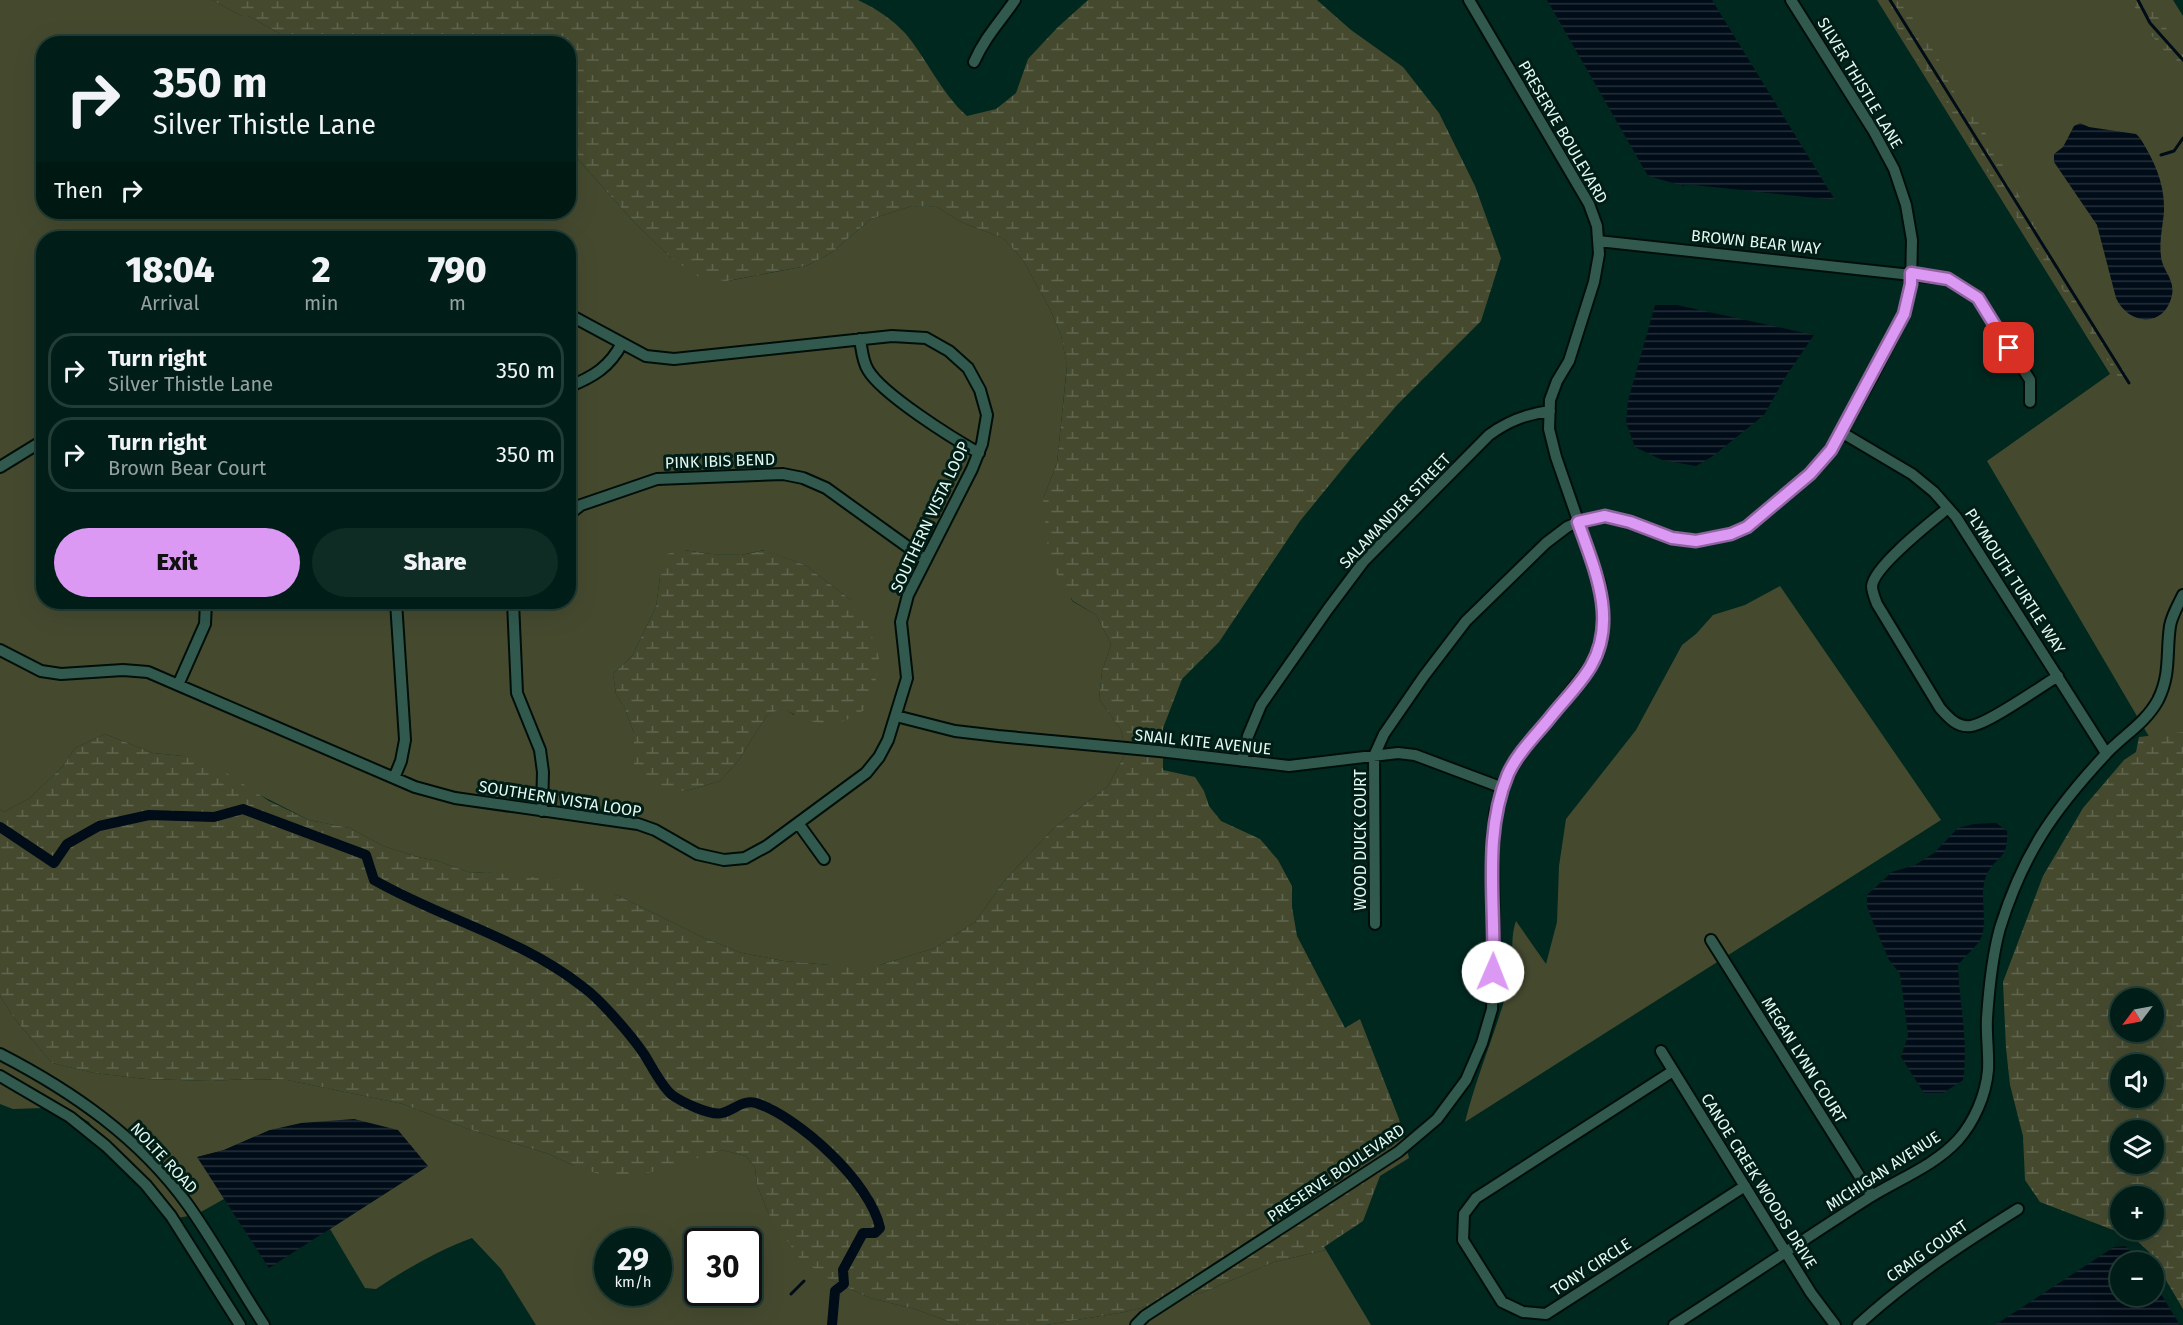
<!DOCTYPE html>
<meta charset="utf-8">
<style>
body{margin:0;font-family:"Fira Sans",sans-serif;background:#0e2b24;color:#f1f3f6;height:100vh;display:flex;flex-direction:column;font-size:22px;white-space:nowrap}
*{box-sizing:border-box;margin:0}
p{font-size:20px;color:#95a2a1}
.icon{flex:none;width:33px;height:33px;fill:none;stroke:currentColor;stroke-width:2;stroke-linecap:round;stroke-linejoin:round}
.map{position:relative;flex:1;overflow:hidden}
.panel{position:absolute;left:36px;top:231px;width:540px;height:378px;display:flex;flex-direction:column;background:#001e17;border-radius:24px;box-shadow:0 6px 24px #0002,0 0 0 2px #223c36}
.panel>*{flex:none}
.guide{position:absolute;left:36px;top:36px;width:540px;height:183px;border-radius:24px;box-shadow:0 6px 24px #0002,0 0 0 2px #223c36;background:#001e17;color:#f1f3f6;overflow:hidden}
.needle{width:39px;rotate:238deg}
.tools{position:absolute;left:2110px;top:988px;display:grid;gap:12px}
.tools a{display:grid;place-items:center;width:54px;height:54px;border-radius:50%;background:#001e17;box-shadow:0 6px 24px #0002,0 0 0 2px #223c36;font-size:30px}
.speed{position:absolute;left:594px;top:1228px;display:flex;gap:12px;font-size:30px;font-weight:700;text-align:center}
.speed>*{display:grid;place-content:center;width:78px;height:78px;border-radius:50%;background:#001e17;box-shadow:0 6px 24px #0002,0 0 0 2px #223c36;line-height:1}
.speed small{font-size:15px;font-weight:400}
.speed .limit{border:3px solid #111;border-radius:9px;background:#fff;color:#111}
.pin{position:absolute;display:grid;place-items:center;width:51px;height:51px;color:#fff;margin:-26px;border-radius:12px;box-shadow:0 3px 9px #0006}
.me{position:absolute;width:66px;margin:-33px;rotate:1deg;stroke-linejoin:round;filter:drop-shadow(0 0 4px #0008)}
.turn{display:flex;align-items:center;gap:21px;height:126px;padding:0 18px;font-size:27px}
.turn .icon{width:78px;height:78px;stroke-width:2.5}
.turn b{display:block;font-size:42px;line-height:51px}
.then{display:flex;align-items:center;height:57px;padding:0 18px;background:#0003;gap:12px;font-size:22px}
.eta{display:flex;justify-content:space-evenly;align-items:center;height:102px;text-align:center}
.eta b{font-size:36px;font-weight:800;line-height:42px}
.primary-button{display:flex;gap:12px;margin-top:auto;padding:12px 18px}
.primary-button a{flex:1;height:69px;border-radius:36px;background:#dc99f4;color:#111;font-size:24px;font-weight:800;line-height:69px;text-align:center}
.primary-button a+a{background:#0e2b24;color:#f1f3f6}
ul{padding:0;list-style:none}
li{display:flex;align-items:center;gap:18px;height:75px;margin:0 12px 9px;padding:0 6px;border:3px solid #223c36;border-radius:24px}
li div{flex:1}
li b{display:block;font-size:22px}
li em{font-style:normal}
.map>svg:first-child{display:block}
</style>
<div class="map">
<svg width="2183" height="1325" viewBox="0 0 2183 1325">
<defs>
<pattern id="wetland-marsh" width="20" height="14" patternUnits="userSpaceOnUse" patternTransform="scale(1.5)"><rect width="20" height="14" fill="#454a2f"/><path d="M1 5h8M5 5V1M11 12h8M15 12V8" fill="none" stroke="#60654e"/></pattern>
<pattern id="water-rules" width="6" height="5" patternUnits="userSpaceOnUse" patternTransform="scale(1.5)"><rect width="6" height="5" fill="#000c17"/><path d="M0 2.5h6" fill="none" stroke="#253039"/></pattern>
</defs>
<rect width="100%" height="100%" fill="#00281f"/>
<path fill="#454a2f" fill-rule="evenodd" d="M0 0H212L242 16H248L297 43 44 44V212H568L569 149 632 220 670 257 728 281 806 266 831 253 871 219 912 206 937 207 961 222 1003 238 1023 260 1050 309 1061 335 1067 365 1057 463 1043 499 1072 601 1096 615 1111 644 1102 672 1099 699 1121 730 1126 753 1107 787 1053 829 1004 881 975 922 935 948 880 965H830L784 961 742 953 704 938 617 895 487 872 471 873 438 861 418 857 383 846 350 828 309 820 183 756 153 753 105 734 75 748 63 766 30 798 4 812 0 809ZM44 238H568V602H44ZM684 550 711 554 741 555 764 550 805 565 851 600 794 715 782 707 767 715 738 761 720 781 686 791 634 769V733L625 709 616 694 613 674 632 656 656 607 660 577Z
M1877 0H2173L2183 16V733L2154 745 1987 461 2110 374Z
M1780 586 1941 820 1465 1122C1477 1074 1497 1029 1510 981 1515 961 1509 941 1516 921L1546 964 1557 922 1559 866 1566 819 1636 730 1682 645 1696 634 1713 615 1745 605Z
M0 996 14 1018 52 1063 94 1073 146 1079 212 1081 245 1079 287 1080 403 1104 468 1129 549 1154 574 1166 697 1156 722 1150 746 1156 755 1167 757 1185 769 1215 831 1280 870 1298 915 1309 958 1325H536L501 1269 472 1238C437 1251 406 1269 376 1289L365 1288 330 1229 428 1166 270 1130 224 1150 198 1157 224 1199 199 1213C151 1138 77 1088 0 1048ZM608 1242H658V1293H608ZM698 1242H748V1293H698Z
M0 1060C72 1097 145 1146 188 1216L178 1218 150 1181 93 1129 89 1122 0 1070Z
M0 1082 44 1108 13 1109 0 1104Z
M1326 1250 1371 1325H1046L1125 1312 1204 1292 1274 1262Z"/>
<path fill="url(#wetland-marsh)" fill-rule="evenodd" d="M212 0H858C875 8 892 19 905 33 927 59 941 93 967 116L996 109 1016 93 1028 59 1057 28 1088 0H1317L1351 30 1403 67 1439 113 1475 186 1501 258 1481 321 1398 404 1353 456 1300 521 1219 642 1182 679 1163 728V770L1195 777 1204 791 1209 806 1221 821 1260 839 1278 860 1292 886V907L1297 936 1345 1028 1360 1019 1399 1119 1409 1158 1380 1176 1363 1221 1324 1247 1326 1250 1274 1262 1204 1292 1125 1312 1046 1325H958L915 1309 870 1298 831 1280 800 1259 769 1215 757 1185 755 1167 746 1156 722 1150 657 1171 614 1179 574 1166 549 1154 468 1129 403 1104 287 1080 245 1079 212 1081 146 1079 94 1073 52 1063 14 1018 0 996V809L4 812 30 798 63 766 75 748 105 734 153 753 183 756 222 770 269 801 309 820 350 828 383 846 418 857 438 861 471 873 487 872 569 881 617 895 704 938 742 953 784 961 830 965H880L935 948 975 922 1004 881 1053 829 1107 787 1126 753 1121 730 1099 699 1102 672 1111 644 1096 615 1073 601 1049 561 1043 499 1057 463 1067 366 1061 335 1050 309 1023 260 1003 238 961 222 937 207 912 206 871 219 831 253 806 266 727 281 702 279 670 257 632 220 569 149 568 44 297 43 248 16H242Z
M1880 0H1901L1937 56 1952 89 1979 121 2054 261 2104 343 2125 372 2129 383 2125 388 1963 133 1948 104 1916 58Z
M2131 0H2147L2183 53V73L2147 30Z
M684 550 711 554 741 555 765 550 805 565 851 600 869 628 879 657 875 685 866 709C858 713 849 720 840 722 819 727 800 718 782 708L767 715 738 761 720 781 686 791 662 789 634 769V733L625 709 616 694 613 674 632 656 656 607 660 577 667 554Z
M2183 732V1309L2150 1253 2134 1238 2040 1202 2025 1180 2023 1136 2010 1085 2006 1048 2003 982 2043 876 2083 808 2124 760 2136 752 2139 737ZM2121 999H2154V1032H2121ZM2121 1065H2154V1098H2121ZM2121 1131H2154V1164H2121ZM2121 1197H2154V1230H2121Z"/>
<path fill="url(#water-rules)" d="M1547 0H1712L1835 200 1685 184 1684 186 1648 176Z
M2080 123 2089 127 2136 134 2140 138C2154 160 2165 184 2164 211 2163 225 2159 242 2161 256 2162 271 2175 278 2172 295 2165 328 2129 326 2116 298L2097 225 2054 162V154L2063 147 2074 126Z
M1655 305H1677L1814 335 1786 376 1764 415 1713 456 1696 466 1662 460 1635 447 1626 422 1628 401Z
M1996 823 2007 831C2009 864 1992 855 1985 880 1979 898 1989 923 1980 940 1976 947 1963 958 1958 965 1959 1004 1969 1041 1963 1080L1943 1093H1924L1901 1057 1908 1035 1900 974 1889 960 1872 920 1867 906V895L1892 872 1915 865 1934 853 1958 828 1974 824Z
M354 1119 398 1130 428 1166 269 1268 197 1157 224 1150 270 1130 301 1123Z
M2125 1246 2137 1256 2141 1263H2121V1296H2154V1283L2180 1325H1995L2114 1247Z"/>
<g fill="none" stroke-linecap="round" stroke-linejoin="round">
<path stroke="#000c17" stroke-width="3" d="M1890 0 2129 383
M2138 0 2150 23 2183 60
M2161 155 2174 151 2183 138
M791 1294 804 1281"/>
<path stroke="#000c17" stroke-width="10" d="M0 827 54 863 67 844 99 826 149 815 214 817 243 809 366 855 374 880C442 919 521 938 583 987 601 1000 631 1035 644 1054 651 1065 662 1087 672 1095 682 1102 710 1116 722 1113 734 1110 744 1099 756 1103 799 1117 871 1183 880 1228L875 1233H863L843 1270 844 1284 835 1291 832 1325"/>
<g stroke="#000e09" stroke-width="14">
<path id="minor" d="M974 62C985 37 1000 22 1015 0
M1598 241 1948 279 1978 298 2030 380V402
M860 339C862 350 862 360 868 370 882 394 952 438 979 453
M568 387C593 377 610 367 622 343
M1841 432 1912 474 1934 492 1956 517 2106 753
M0 467 44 440
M1948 508C1931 522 1874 566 1872 586 1872 591 1875 599 1877 604L1940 708C1948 717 1957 728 1971 726 1988 724 2040 687 2058 676
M568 515 581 505 657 479 783 474 803 478 826 488 926 560
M513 602 517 693 540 750 543 772 542 811
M0 650 41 671 61 674 123 670 148 672 415 787 455 798 638 824 655 830 697 854 724 860 745 858 767 846 866 773 879 757 888 740 907 678 901 622 908 595 972 469 982 444 987 415 980 390 968 368 949 351 926 338 892 336 674 359 646 356 568 314
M178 685 205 624 206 602
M896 716 955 731 998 736 1159 751 1289 766 1398 753 1415 755 1503 788
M1242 761 1248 736 1261 705 1328 609 1364 561 1489 435C1508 421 1526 414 1550 411
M394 778 401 761 405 740 396 602
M798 823 824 859
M1375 924 1374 756 1384 734 1424 676 1466 621 1546 543 1567 527 1578 522 1605 516 1630 522 1672 538 1696 541 1731 534 1747 527 1810 474 1831 450 1873 375 1904 314 1911 284 1912 240 1906 205 1894 169 1873 130 1791 0
M1711 940 1872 1196
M1661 1051 1811 1293 1835 1325
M0 1054C72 1091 140 1138 188 1205 215 1243 238 1285 264 1325
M1673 1071 1476 1198 1464 1214 1463 1240 1502 1302 1523 1312 1546 1314 1745 1186
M0 1076 70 1117 106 1146 146 1185 171 1216 240 1325
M1136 1325 1145 1316 1398 1152 1437 1119 1466 1080 1482 1043 1492 1009 1494 953 1493 848 1495 812 1509 772 1523 751 1590 667 1598 650 1602 633 1603 606 1600 584 1556 457 1549 429 1550 400 1557 381 1569 361 1594 282 1599 254 1597 226 1589 204 1469 0
M1674 1325C1740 1283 1804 1239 1870 1197 1899 1179 1934 1166 1958 1140 1974 1122 1986 1095 1988 1070 1989 1053 1986 1035 1987 1018 1989 988 1992 957 2000 928 2023 854 2053 811 2105 755 2122 736 2145 724 2158 700 2171 674 2166 653 2170 626 2172 615 2178 605 2183 595
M1858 1325C1907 1280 1962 1244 2018 1209"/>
</g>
<use href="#minor" stroke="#31594e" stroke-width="10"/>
</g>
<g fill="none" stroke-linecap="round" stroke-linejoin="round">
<g stroke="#8f639f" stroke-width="15">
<path id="route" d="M1493 972C1496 906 1482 836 1508 774 1517 754 1535 736 1549 719 1562 702 1580 685 1591 666 1618 619 1594 568 1578 522L1605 516 1630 522 1672 538 1696 541 1731 534 1747 527 1810 474 1831 450 1904 314 1911 284V273L1948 279 1978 298 2009 348"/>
</g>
<use href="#route" stroke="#dc99f4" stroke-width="10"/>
</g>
<g text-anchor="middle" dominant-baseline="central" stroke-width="6" stroke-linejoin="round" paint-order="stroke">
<g font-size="16" fill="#e3f8f1" stroke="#001d16">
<text transform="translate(1860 83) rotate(59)">SILVER THISTLE LANE</text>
<text transform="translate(1563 132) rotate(60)">PRESERVE BOULEVARD</text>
<text transform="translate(1756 242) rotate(6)">BROWN BEAR WAY</text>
<text transform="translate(720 461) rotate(-2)">PINK IBIS BEND</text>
<text transform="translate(1395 511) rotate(-46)">SALAMANDER STREET</text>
<text transform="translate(930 517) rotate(-65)">SOUTHERN VISTA LOOP</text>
<text transform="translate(2015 581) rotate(57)">PLYMOUTH TURTLE WAY</text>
<text transform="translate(1203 742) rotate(6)">SNAIL KITE AVENUE</text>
<text transform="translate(560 799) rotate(9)">SOUTHERN VISTA LOOP</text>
<text transform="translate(1360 840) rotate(-90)">WOOD DUCK COURT</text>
<text transform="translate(1804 1060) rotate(58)">MEGAN LYNN COURT</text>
<text transform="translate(164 1158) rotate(47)">NOLTE ROAD</text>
<text transform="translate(1883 1171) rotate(-33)">MICHIGAN AVENUE</text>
<text transform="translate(1336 1173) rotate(-34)">PRESERVE BOULEVARD</text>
<text transform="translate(1759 1181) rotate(58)">CANOE CREEK WOODS DRIVE</text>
<text transform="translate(1927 1251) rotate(-35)">CRAIG COURT</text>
<text transform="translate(1591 1267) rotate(-33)">TONY CIRCLE</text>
</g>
</g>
</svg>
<div class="tools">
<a><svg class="needle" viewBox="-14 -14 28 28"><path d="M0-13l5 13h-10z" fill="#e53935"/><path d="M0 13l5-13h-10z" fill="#95a2a1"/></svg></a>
<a><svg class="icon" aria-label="sound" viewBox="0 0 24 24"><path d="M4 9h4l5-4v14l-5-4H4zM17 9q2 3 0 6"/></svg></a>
<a><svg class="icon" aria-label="layers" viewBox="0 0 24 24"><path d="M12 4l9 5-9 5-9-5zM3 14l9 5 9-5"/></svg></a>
<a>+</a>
<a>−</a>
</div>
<div class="speed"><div>29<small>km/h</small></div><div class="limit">30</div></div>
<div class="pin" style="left:2009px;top:348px;background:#d93025"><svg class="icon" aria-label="arrive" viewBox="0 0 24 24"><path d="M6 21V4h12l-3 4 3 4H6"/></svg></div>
<svg class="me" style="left:1493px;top:972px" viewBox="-20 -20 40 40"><circle r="19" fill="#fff"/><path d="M0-13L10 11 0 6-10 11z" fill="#dc99f4"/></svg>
<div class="guide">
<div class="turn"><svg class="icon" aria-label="right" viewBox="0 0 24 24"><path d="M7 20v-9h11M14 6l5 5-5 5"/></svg><div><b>350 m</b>Silver Thistle Lane</div></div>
<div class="then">Then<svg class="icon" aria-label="right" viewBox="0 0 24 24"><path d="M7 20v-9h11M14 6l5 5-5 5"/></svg></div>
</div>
<section class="panel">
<div class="eta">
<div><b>18:04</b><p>Arrival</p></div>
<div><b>2</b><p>min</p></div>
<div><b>790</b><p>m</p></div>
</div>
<ul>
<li><svg class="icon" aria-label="right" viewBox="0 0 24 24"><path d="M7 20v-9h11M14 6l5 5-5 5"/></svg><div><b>Turn right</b><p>Silver Thistle Lane</p></div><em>350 m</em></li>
<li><svg class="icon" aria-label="right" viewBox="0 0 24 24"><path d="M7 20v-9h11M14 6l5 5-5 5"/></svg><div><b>Turn right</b><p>Brown Bear Court</p></div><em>350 m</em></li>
</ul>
<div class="primary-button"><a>Exit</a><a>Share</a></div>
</section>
</div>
